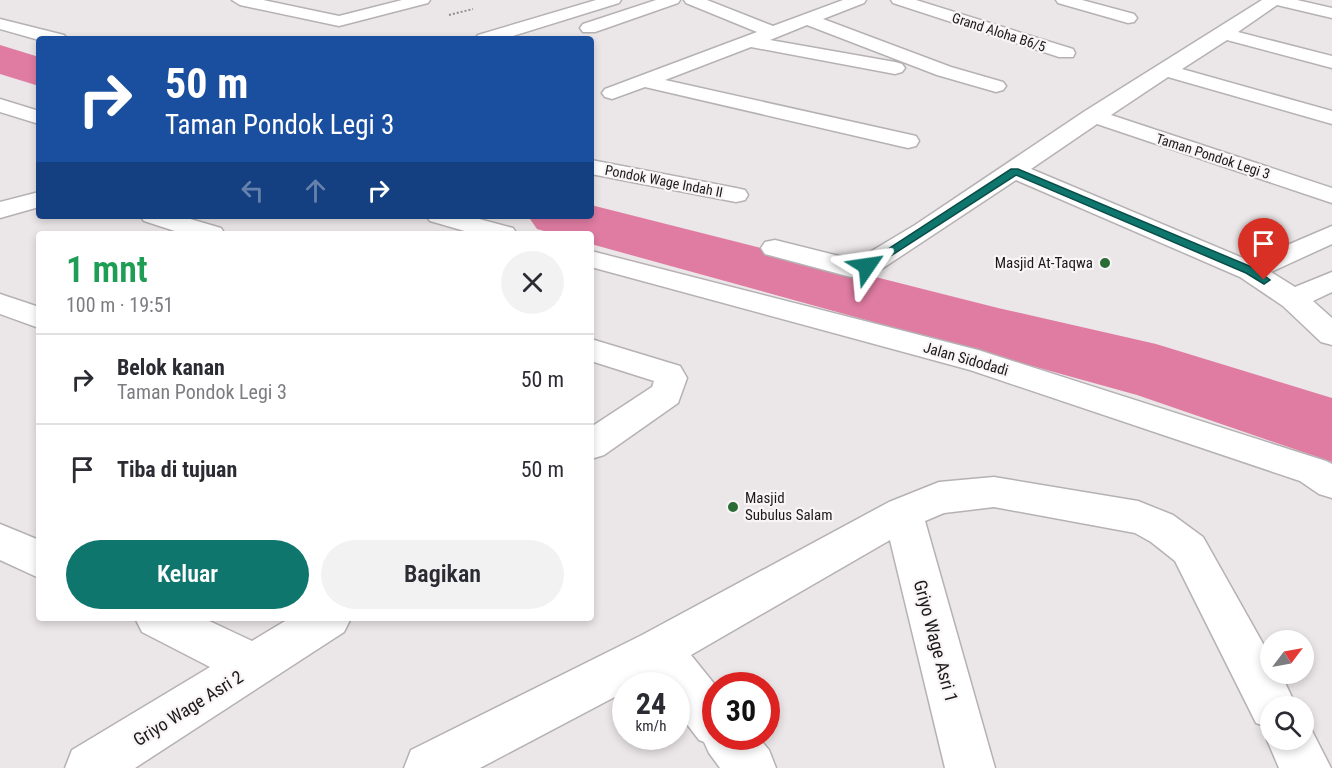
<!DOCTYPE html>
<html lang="id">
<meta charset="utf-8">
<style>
body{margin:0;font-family:"Roboto Condensed",sans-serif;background:#f2f2f3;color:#2b2b33;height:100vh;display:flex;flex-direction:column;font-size:22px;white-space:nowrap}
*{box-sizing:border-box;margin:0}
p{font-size:20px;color:#7c7c81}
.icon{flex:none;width:33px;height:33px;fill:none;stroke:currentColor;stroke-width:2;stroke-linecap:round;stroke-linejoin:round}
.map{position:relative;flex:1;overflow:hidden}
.sheet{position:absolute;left:36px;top:231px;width:558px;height:390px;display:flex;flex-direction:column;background:#fff;border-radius:6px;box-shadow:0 3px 9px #0003}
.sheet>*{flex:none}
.hud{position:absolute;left:36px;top:36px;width:558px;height:183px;border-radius:6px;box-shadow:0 3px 9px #0003;background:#1a4fa0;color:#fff;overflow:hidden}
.needle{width:39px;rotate:58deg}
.controls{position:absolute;left:1260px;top:630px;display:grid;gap:12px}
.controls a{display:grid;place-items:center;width:54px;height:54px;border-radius:50%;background:#fff;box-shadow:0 3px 9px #0003;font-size:30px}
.speed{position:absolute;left:612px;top:672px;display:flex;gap:12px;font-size:30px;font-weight:700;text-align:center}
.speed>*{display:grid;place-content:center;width:78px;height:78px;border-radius:50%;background:#fff;box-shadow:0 3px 9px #0003;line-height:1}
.speed small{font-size:15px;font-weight:400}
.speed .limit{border:9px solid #d22;background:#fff;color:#111}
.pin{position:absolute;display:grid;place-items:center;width:51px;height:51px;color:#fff;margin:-62px -26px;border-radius:50% 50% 50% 0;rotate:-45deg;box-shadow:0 0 6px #0007}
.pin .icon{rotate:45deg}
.me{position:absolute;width:66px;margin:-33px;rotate:58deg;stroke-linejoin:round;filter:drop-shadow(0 0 4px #0008)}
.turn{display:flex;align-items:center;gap:21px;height:126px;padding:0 30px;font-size:27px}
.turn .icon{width:78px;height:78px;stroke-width:2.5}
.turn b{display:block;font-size:42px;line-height:51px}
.lanes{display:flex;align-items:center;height:57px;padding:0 30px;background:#0003;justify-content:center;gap:30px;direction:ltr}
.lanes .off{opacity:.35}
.round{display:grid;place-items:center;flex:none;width:63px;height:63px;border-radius:32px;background:#f2f2f3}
.overview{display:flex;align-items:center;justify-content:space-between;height:102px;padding:0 30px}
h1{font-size:36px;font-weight:600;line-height:45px;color:#1e9e55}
.primary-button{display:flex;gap:12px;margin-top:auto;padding:12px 30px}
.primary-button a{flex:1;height:69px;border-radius:36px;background:#0f766e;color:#fff;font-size:24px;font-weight:600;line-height:69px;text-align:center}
.primary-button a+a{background:#f2f2f3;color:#2b2b33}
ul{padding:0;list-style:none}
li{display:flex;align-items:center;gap:18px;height:90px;padding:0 30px;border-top:2px solid #e1e1e2}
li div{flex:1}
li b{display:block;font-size:22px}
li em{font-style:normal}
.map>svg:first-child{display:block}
</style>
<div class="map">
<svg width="1332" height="768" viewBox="0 0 1332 768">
<rect width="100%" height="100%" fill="#ebe6e8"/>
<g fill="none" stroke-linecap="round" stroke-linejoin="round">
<path fill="#e07ca2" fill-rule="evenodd" d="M0 45 39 57V86L0 74Z
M591 205 998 308 1156 344 1332 398V462L1137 395 591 244V234H555L537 229 528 216H591Z"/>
<g stroke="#b6b1b3" stroke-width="3">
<path id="street" d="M232 0H263L339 16 402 0H430L428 3 339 26 240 5Z
M596 0H621L619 3 503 39H475L478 35Z
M656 0H680L678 3 595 32H583L580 28 583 24Z
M684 0H707L773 26 843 0H866L864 3 823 19 951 67 1003 82 1006 86 1003 90 996 92 937 75 807 25 770 40 895 62 902 64 905 68 902 72 895 74 751 47 665 80 916 136 919 141 916 146 908 148 645 87 612 99 605 97 602 93 605 89 757 32 686 3Z
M891 0H916L1073 49 1075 53 1073 57H1059L893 3Z
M1056 0H1082L1134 14 1137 18 1134 22 1128 23 1058 3Z
M1262 0H1297L1332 8V18L1277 5 1238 32 1332 56V68L1227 40 1182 69 1332 111V124L1168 77 1111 115 1332 188V203L1097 124 1031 169 1250 261 1332 226V244L1271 272 1295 287 1332 272V292L1313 301 1332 318V345L1321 342 1283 306 1240 277 1016 180 877 272 851 277 765 254 761 248 765 242 775 240 851 259 860 258 915 225 1085 111Z
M0 19 64 35 67 39 39 40 0 29Z
M0 99 39 111V124L0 112Z
M591 160 736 188 745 190 748 195 745 200 736 202 591 174Z
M39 192V207L0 218V202Z
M140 216H180L221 228 225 234H184L144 221Z
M426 216H468L513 228 517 234H475L430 221Z
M591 251 978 350 1326 461 1332 464V498L1319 494 1300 481 970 370 591 267Z
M0 294 39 307V328L0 314Z
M591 339 680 366 687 378 678 403 604 455 591 459V427L652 387 654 381 591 361Z
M994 477 1138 501 1173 515 1203 537 1270 656V674H1281L1296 706H1270V728L1256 723 1175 561 1151 542 1135 533 994 507 944 513 925 521 995 768H945L890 540 691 655 716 686V736H757L769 750 776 768H720L709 753 704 742 699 740 676 710V686H658L651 677 636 686H626V691L480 768H404L411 750 642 635 889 502 939 482Z
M0 524 39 540V578L0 560Z
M135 618H203L252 641 290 618H351L344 632 135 768H65L72 750 210 667 142 632Z
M1304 721 1308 723 1331 768H1279L1267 740 1270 731V740H1304Z"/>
</g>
<path stroke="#908d8e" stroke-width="2" stroke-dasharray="2 2" stroke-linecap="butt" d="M449 15 473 9"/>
<use href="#street" fill="#fff" fill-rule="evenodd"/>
</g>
<path fill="#0f766e" stroke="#0a4d48" stroke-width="1.5" d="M1011 169H1018L1254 268 1270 280 1264 284 1246 273 1016 175 872 268 867 269 862 266Z"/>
<g fill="#2b6c35" stroke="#f9f4f5" stroke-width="2">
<circle cx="1105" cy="263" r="6"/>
<circle cx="733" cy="507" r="6"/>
</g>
<g text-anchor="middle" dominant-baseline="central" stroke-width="4.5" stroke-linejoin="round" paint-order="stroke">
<g font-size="14" fill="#1b1a1a" stroke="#f9f4f5">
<text transform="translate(999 32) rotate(18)">Grand Aloha B6/5</text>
<text transform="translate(1213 156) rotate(18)">Taman Pondok Legi 3</text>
<text transform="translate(664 181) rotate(11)">Pondok Wage Indah II</text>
</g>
<g font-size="15" fill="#1b1a1a" stroke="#f9f4f5" text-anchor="end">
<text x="1093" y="263">Masjid At-Taqwa</text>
<text x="745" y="498" text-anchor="start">Masjid<tspan x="745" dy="17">Subulus Salam</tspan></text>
</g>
<g font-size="15" fill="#1b1a1a" stroke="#f9f4f5">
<text transform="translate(966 359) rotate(16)">Jalan Sidodadi</text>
</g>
<g font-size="18" fill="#1b1a1a" stroke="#f9f4f5">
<text transform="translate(936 641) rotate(75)">Griyo Wage Asri 1</text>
<text transform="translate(188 708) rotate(-32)">Griyo Wage Asri 2</text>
</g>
</g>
</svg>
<div class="controls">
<a><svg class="needle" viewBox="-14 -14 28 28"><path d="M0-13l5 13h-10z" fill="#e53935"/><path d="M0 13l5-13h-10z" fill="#7c7c81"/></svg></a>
<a><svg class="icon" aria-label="search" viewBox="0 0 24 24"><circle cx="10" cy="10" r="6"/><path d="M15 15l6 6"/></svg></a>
</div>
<div class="speed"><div>24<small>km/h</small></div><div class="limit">30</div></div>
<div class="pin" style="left:1264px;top:280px;background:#d93025"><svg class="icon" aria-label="arrive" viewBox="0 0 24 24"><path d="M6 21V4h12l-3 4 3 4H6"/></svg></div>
<svg class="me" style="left:867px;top:266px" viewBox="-20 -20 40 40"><path d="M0-17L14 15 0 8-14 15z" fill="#0f766e" stroke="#fff" stroke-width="4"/></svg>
<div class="hud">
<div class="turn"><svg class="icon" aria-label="right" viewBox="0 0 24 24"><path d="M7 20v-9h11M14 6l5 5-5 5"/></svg><div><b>50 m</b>Taman Pondok Legi 3</div></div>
<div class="lanes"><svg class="icon off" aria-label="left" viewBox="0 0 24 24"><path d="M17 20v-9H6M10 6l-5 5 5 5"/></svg><svg class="icon off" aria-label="ahead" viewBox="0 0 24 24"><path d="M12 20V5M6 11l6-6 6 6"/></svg><svg class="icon" aria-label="right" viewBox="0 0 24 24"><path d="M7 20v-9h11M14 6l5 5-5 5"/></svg></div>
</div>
<section class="sheet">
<div class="overview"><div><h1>1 mnt</h1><p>100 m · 19:51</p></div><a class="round"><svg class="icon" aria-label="close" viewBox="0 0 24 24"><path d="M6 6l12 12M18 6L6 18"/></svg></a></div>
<ul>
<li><svg class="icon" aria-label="right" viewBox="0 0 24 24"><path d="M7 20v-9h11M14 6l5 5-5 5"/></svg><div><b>Belok kanan</b><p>Taman Pondok Legi 3</p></div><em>50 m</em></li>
<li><svg class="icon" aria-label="arrive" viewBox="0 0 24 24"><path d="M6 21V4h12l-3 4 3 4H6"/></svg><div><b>Tiba di tujuan</b></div><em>50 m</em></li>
</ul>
<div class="primary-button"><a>Keluar</a><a>Bagikan</a></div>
</section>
</div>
